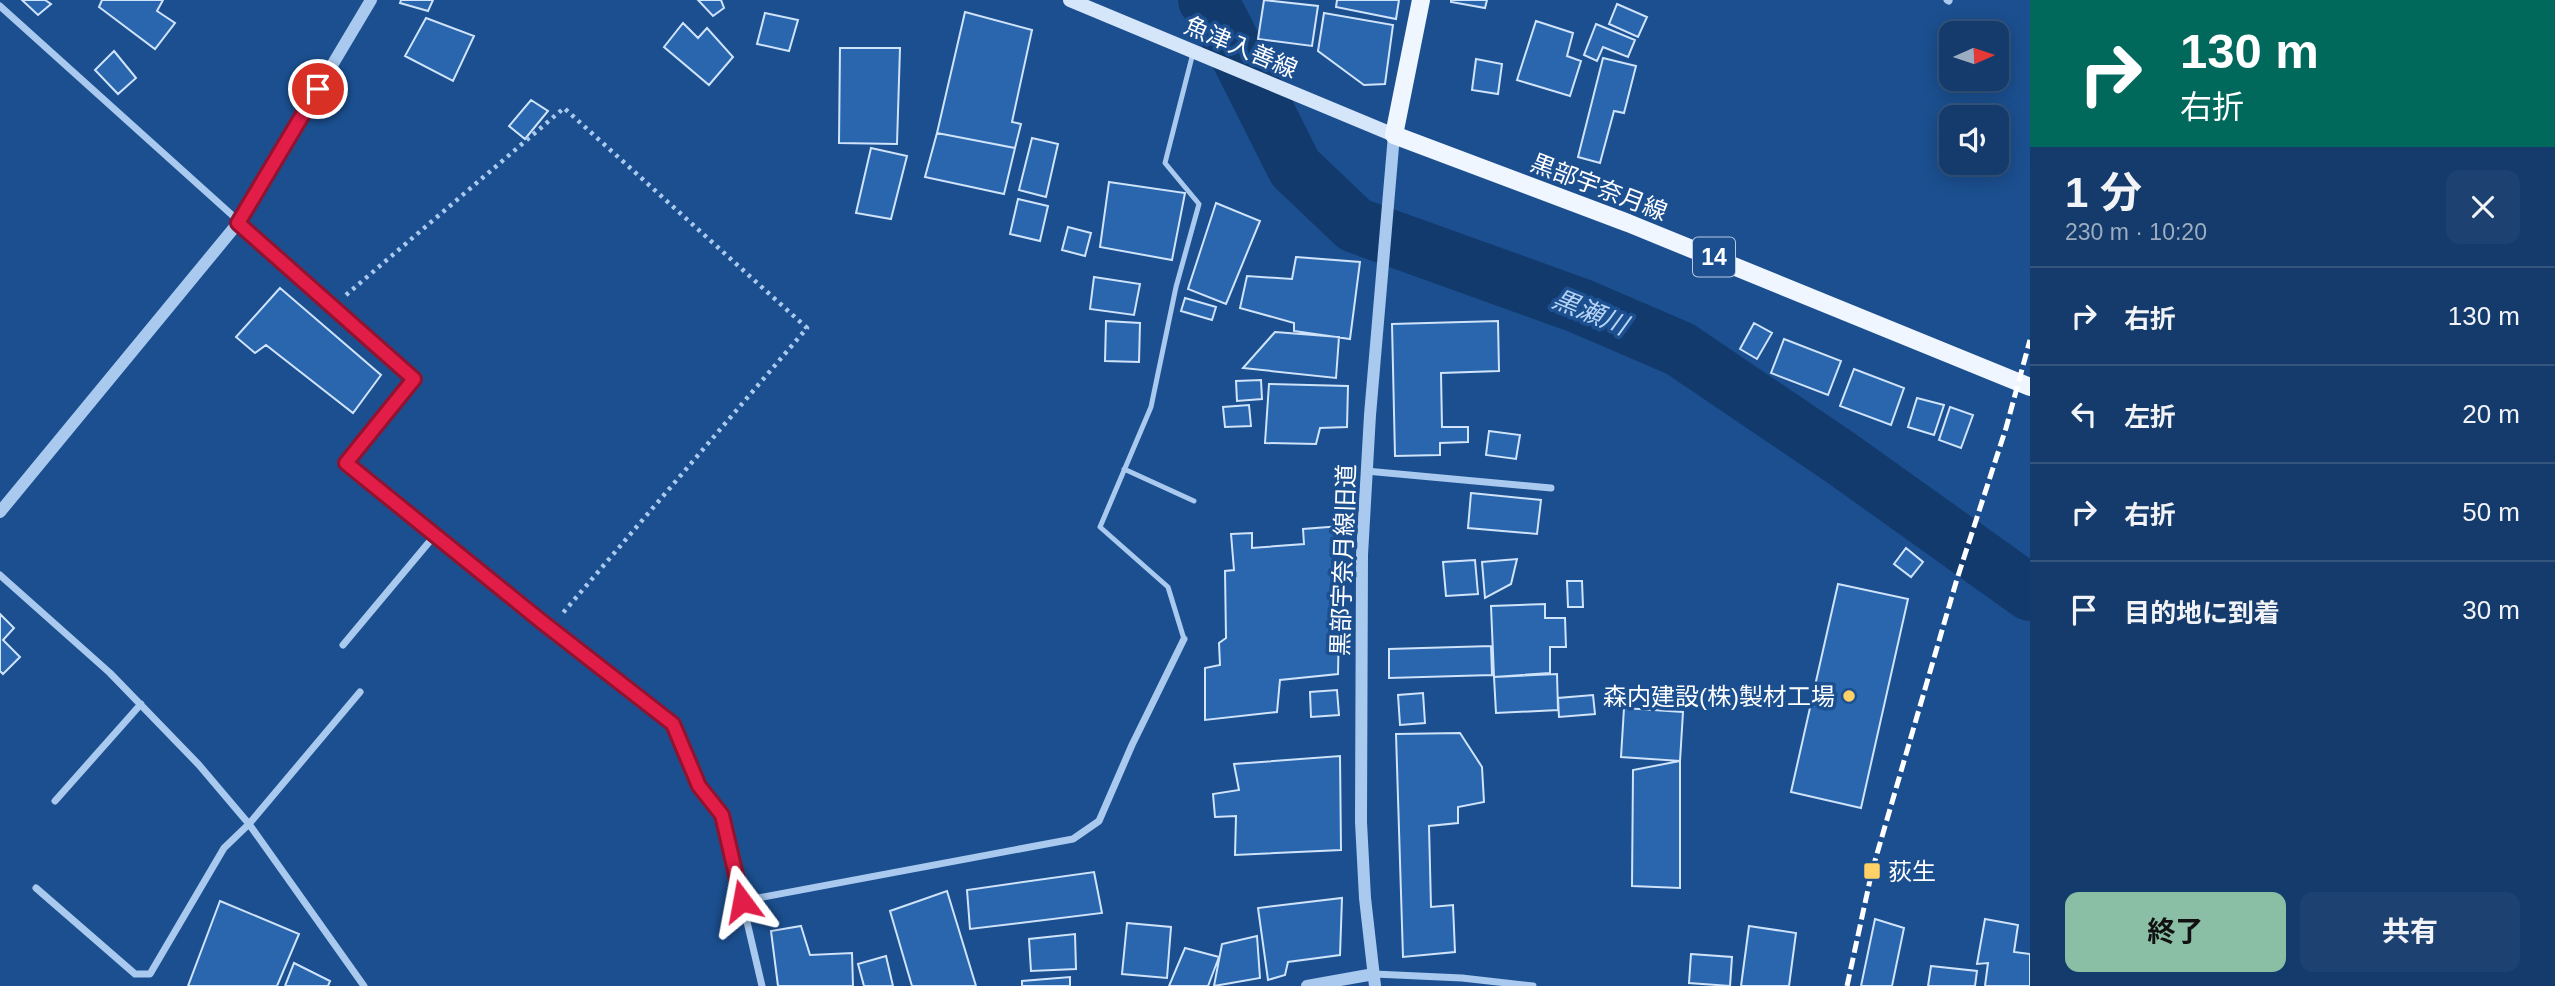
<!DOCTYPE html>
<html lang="ja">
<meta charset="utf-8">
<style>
body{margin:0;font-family:Arial,"Noto Sans JP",sans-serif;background:#1d4271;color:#f1f3f6;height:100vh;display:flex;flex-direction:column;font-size:26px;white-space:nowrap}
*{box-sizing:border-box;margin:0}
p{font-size:23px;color:#9dadc1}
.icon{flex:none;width:38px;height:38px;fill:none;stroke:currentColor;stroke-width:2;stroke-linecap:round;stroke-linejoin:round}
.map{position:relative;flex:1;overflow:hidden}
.details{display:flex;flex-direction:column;background:#143b6b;width:525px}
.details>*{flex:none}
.banner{background:#00695c;color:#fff;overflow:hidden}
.needle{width:46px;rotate:87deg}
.controls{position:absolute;left:1939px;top:21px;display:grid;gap:14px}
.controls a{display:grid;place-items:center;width:70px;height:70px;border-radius:14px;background:#143b6b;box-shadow:0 4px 18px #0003,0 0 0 2px #33557e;font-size:35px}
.pin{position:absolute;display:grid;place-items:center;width:60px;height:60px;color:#fff;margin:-30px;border:4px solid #fff;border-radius:50%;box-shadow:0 2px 7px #0007}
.me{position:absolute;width:77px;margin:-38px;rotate:347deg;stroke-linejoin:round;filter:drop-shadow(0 0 5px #0008)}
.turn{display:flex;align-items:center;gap:24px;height:147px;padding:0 35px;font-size:32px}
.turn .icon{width:91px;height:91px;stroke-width:2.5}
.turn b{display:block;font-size:49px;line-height:60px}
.round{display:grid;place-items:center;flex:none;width:74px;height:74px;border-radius:14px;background:#1d4271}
.headline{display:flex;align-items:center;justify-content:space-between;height:119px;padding:0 35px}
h1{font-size:42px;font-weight:700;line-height:52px}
.button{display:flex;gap:14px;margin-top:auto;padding:14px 35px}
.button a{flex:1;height:80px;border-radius:14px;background:#8abfa5;color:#111;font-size:28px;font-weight:700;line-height:80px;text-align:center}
.button a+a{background:#1d4271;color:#f1f3f6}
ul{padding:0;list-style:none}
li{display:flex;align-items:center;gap:21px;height:98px;padding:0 35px;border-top:2px solid #33557e}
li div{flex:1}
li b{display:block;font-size:26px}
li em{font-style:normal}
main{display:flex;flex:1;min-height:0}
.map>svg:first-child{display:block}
</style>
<main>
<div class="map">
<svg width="2030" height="986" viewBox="0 0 2030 986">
<rect width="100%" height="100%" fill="#1b4f8f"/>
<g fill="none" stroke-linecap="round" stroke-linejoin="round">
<path stroke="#123a6d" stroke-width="56" d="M1206 0 1219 17 1295 168 1355 225 1580 306 1680 349 1841 458 2030 593"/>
</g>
<path fill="#2a66ad" stroke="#cfe3fa" stroke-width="2" d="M22 0H45L51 4 38 15Z
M102 0H163L157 11 175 23 155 49 99 7Z
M401 0H433L428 11 400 3Z
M698 0H721L724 8 713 16Z
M1264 0 1318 6 1312 46 1258 39Z
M1337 0H1399L1396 19 1336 7Z
M1451 0H1487L1485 8 1451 2Z
M1617 4 1647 17 1638 37 1609 24Z
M965 12 1032 30 1012 122 1021 124 1015 148 937 133Z
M765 13 798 20 789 51 757 44Z
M1324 13 1393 25 1385 84 1364 85 1318 51Z
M426 18 474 36 453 81 405 56Z
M1536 21 1573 33 1567 56 1581 61 1570 96 1517 80Z
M683 23 698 38 707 28 733 57 709 85 664 47Z
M1596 24 1635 40 1628 57 1603 47 1597 61 1584 55Z
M840 48H900L897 144 839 143Z
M114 51 136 78 118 94 95 70Z
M1603 58 1636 66 1624 113 1614 111 1600 163 1578 157Z
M1476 59 1502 64 1498 94 1472 90Z
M531 100 548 111 525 139 509 126Z
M937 133 1015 148 1004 194 925 177Z
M1032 138 1058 144 1046 197 1019 190Z
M871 148 907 156 891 219 856 213Z
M1109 182 1185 193 1172 260 1100 247Z
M1018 199 1048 206 1040 241 1010 234Z
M1216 203 1260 221 1226 304 1188 289Z
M1068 227 1091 233 1085 256 1062 250Z
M1296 257 1360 262 1350 339 1294 331V323L1240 308 1247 276 1292 279Z
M1094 277 1140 284 1134 315 1090 309Z
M280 288 381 375 353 413 266 345 255 353 236 337Z
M1185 298 1216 307 1212 320 1181 311Z
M1106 321 1140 323 1139 362 1105 361Z
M1498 321 1499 371 1441 373 1442 427H1468V442L1440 443V455L1395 456 1392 324Z
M1754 323 1772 333 1757 359 1740 349Z
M1275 332 1339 337 1336 378 1243 368Z
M1784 339 1841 361 1828 395 1771 373Z
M1854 369 1904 388 1891 425 1840 406Z
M1261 380 1262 399 1237 401 1236 381Z
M1269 384 1348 386 1347 427 1320 428 1316 444 1265 443Z
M1917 398 1944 405 1934 435 1908 427Z
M1249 405 1251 426 1225 427 1223 407Z
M1950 407 1973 415 1961 448 1939 440Z
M1489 431 1520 435 1516 459 1486 455Z
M1471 493 1541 500 1537 534 1468 528Z
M1341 526 1338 674 1280 680 1277 712 1205 720V668L1220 665 1219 643 1226 638 1225 571 1234 570 1231 534 1252 533V548L1304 544 1303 529Z
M1906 548 1923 562 1911 577 1894 564Z
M1517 559 1511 584 1485 598 1482 562Z
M1475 560 1478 594 1446 596 1443 562Z
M1567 581H1582L1583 607H1568Z
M1838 584 1908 599 1861 808 1791 792Z
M1545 604V618H1565L1566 647H1550V673L1494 677 1491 606Z
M0 614 14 628 3 640 20 657 3 674 0 671Z
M1491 646 1492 675 1389 678V649Z
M1557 674 1558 710 1496 713 1494 677Z
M1337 690 1339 715 1311 717 1310 692Z
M1423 693 1425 723 1400 725 1398 695Z
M1593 695 1595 714 1559 717 1558 698Z
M1624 708 1683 712 1680 761 1621 757Z
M1460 733 1482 767 1484 802 1458 807V823L1429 826 1431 907 1453 905 1455 952 1403 957 1396 734Z
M1340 756 1341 850 1235 855 1236 816 1215 817 1213 794 1239 790 1234 764Z
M1680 761V888L1632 886 1633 770Z
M1094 872 1102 913 970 929 967 890Z
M947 891 976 986H912L890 911Z
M1342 898 1340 955 1288 962 1285 975 1268 980 1258 908Z
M220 901 299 934 277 986H188Z
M1875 919 1904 928 1892 986H1861Z
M1985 919 2018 925 2014 952 2030 954V986H1985L1988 963 1977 964Z
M1127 923 1171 927 1167 978 1122 974Z
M801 926 810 955 852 953 853 986H778L771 931Z
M1749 926 1796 933 1789 986H1741Z
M1075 934 1076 969 1031 971 1029 939Z
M1257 936 1260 978 1214 986 1222 944Z
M1185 948 1219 957 1208 986H1169Z
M1691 954 1732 957 1730 986 1689 983Z
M886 956 893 986H864L858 964Z
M294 963 330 981 328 986H285Z
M1931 966 1977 971 1975 986H1928Z
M1070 977V986H1022V981Z"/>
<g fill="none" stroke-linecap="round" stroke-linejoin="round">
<path stroke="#a9c9ee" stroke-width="4.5" stroke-dasharray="3.5 5" stroke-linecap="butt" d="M346 295 564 108 807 328 562 614"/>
<path stroke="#a9c9ee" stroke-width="5" d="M1124 469 1194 501
M1184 639 1168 587 1100 527 1151 407 1176 287 1199 204 1165 163 1193 53"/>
<path stroke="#a9c9ee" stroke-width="7" d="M1947 0 1949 1
M0 6 414 379 347 463 541 621 672 725 699 786 722 815 762 986
M1366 471 1551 488
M0 575 110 673 199 765 249 824 364 986
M343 645 435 535
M55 801 141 704
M36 888 135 974H150L224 848 249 824 360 692
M742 901 1073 839 1099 821 1132 745 1184 639
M1374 974 1462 978 1533 986"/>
<path stroke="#a9c9ee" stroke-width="12" d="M0 512 238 223 371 0
M1307 986 1374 974
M1375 986 1365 898 1361 822 1362 555 1370 415 1394 135"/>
<path stroke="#d6e6fa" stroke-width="14" d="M1070 0 1394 135"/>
<path stroke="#f0f6ff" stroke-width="18" d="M1421 0 1394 135 1628 223 2030 387"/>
<path stroke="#fff" stroke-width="5" stroke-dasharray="12 5" stroke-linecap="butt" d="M1847 986 1872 871 1957 579 2006 428 2030 340"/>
</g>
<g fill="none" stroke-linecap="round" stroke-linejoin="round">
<g stroke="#92132f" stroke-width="18">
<path id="route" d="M318 89 238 223 414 379 346 463 541 621 673 724 699 786 722 815 742 901"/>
</g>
<use href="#route" stroke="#e11d48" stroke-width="12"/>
</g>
<g fill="#ffd166" stroke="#1b4f8f" stroke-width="2.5">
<circle cx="1849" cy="696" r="7"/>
<rect x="1863" y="862" width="18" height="18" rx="3.5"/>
</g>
<g text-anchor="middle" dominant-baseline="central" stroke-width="7" stroke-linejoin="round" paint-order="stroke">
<rect fill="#1b4f8f" stroke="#bbcadd" stroke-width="2" x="1693" y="237.5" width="42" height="39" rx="5"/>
<g font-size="23" font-weight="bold" fill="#fff">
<text x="1714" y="257">14</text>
</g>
<g font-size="24" fill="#fff" stroke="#1b4f8f">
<text transform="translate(1241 47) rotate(23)">魚津入善線</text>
<text transform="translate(1599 187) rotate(21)">黒部宇奈月線</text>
<text transform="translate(1343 560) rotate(-88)">黒部宇奈月線旧道</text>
</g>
<g font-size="24" fill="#fff" stroke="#1b4f8f" text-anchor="end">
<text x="1835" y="696">森内建設(株)製材工場</text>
<text x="1888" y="871" text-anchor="start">荻生</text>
</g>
<g font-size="26" font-style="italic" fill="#b5d3f5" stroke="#1b4f8f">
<text transform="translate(1590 312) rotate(22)">黒瀬川</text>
</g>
</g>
</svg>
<div class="controls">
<a><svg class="needle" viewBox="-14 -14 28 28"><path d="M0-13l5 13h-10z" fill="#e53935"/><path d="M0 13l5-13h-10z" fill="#9dadc1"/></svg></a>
<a><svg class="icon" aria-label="sound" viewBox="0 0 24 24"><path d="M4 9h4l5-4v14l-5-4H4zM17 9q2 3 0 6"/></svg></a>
</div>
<div class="pin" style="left:318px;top:89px;background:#d93025"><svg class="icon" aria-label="arrive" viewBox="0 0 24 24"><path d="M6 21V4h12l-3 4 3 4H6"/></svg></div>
<svg class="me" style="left:742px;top:901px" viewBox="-20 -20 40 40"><path d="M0-17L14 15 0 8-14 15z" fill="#e11d48" stroke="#fff" stroke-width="4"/></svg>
</div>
<section class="details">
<div class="banner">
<div class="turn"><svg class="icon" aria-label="right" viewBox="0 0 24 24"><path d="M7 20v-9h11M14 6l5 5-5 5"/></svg><div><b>130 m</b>右折</div></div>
</div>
<div class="headline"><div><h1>1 分</h1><p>230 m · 10:20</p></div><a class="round"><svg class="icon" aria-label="close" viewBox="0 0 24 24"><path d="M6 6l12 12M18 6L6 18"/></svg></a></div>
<ul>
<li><svg class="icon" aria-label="right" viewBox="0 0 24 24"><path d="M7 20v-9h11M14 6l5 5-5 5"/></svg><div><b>右折</b></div><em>130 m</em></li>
<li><svg class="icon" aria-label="left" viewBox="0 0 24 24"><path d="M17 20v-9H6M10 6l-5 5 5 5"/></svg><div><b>左折</b></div><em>20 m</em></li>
<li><svg class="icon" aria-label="right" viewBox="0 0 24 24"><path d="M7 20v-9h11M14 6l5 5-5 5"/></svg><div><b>右折</b></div><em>50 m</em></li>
<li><svg class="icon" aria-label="arrive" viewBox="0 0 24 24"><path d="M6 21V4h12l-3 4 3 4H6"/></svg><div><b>目的地に到着</b></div><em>30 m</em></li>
</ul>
<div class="button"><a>終了</a><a>共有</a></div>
</section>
</main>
